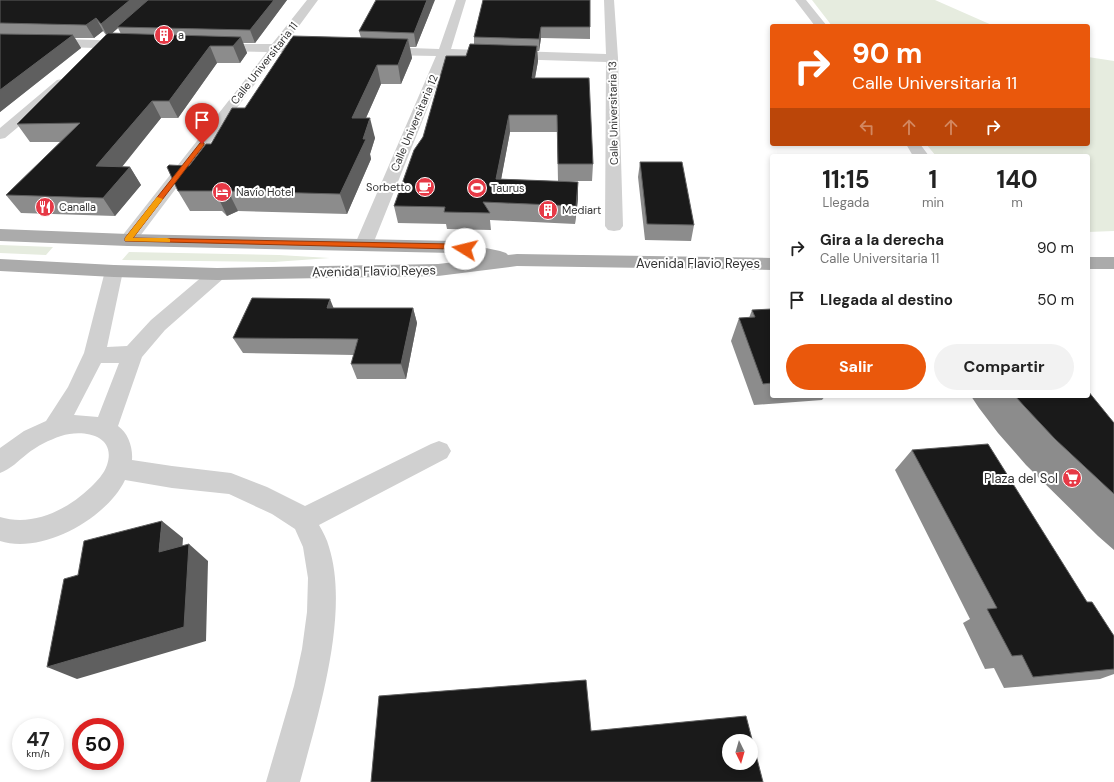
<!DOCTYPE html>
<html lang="es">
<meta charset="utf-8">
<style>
body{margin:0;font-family:"DM Sans",sans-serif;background:#f2f2f2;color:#222;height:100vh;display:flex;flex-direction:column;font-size:15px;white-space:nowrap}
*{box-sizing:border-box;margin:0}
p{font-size:13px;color:#767676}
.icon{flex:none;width:22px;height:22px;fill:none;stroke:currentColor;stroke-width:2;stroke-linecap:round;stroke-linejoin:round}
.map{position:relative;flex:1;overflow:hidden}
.sheet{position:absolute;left:770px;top:154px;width:320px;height:244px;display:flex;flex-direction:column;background:#fff;border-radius:4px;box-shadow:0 2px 6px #0003}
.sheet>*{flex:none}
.guide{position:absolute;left:770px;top:24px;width:320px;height:122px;border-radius:4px;box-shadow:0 2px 6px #0003;background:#ea580c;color:#fff;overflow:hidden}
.needle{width:26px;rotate:175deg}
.controls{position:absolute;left:722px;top:734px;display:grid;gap:8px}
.controls a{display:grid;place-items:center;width:36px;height:36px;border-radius:50%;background:#fff;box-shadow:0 2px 6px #0003;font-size:20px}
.speed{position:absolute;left:12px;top:718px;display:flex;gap:8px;font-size:20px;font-weight:700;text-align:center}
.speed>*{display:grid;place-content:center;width:52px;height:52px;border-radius:50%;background:#fff;box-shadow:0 2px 6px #0003;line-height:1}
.speed small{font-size:10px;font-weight:400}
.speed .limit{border:6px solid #d22;background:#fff;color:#111}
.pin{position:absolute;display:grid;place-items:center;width:34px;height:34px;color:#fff;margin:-41px -17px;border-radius:50% 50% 50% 0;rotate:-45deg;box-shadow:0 0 4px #0007}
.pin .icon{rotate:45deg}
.me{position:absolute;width:44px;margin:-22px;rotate:279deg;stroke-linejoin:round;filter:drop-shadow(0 0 3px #0008)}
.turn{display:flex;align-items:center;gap:14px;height:84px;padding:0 16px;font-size:18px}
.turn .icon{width:52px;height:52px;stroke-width:2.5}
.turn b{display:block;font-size:28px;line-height:34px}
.lanes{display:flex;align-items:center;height:38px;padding:0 16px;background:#0003;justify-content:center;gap:20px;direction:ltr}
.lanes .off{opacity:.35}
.eta{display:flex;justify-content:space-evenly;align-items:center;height:68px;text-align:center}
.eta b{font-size:24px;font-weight:700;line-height:28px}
.cta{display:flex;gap:8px;margin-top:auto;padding:8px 16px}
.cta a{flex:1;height:46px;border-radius:24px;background:#ea580c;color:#fff;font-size:16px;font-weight:700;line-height:46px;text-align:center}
.cta a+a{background:#f2f2f2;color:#222}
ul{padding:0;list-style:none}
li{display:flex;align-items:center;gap:12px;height:52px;padding:0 16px}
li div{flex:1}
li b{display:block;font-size:15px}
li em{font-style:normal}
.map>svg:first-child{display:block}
</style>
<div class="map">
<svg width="1114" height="782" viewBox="0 0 1114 782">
<rect width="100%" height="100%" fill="#fff"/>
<path fill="#e6ecdf" d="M812 0H935L994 26H832Z
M1088 57 1114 61V231L1088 232V156H936L926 144H1088Z
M0 245 53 247 46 255 0 253Z
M129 252 279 255 330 258 274 262 122 260Z"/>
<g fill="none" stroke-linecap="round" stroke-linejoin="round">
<path fill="#d0d0d0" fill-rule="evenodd" d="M307 0H318L285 45H315L319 46 321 49 319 52H279L134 244 128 246 122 244 119 240 122 236 267 52 215 51 211 50 209 47 211 44H272Z
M456 0H466L451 49 606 54 604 0H614L618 58 623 226 620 230 614 231 608 230 605 226 606 62 448 57 373 244 370 248 364 250 358 248 355 244 436 56 381 55 377 54 375 51 377 48 381 47 439 49Z
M795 0H806L827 26H815Z
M0 37 127 41 131 42 133 45 131 48 127 49 0 45Z
M62 79 67 80 69 83 67 86 5 138 0 139V128L57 80Z
M906 144H920L929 156H913Z
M114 265 121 267 123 271 107 347 127 346 151 320 210 270 217 268 224 270 226 274 224 278 165 330 142 357 118 426C128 433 133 447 132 460L172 466 231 473 267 487 305 506 431 444 439 441 447 444 451 451 447 458 319 525C323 532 327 539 329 547 350 614 318 715 300 782H266L294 686 302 649 307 612 308 578 303 547 295 529 272 514 229 494 172 488 125 480C107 518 42 555 0 541V517C33 527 67 510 91 487 97 481 104 474 107 465 117 435 83 429 61 436 49 440 37 446 27 454 18 461 11 469 0 473V448L24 431 46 421 68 387 84 353 105 271 107 267ZM101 363H119L98 417 74 415Z"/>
<path fill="#ababab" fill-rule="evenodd" d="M0 229 128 234 453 241 500 251 506 253 508 255 517 254 772 258V270L517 266 438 276 217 280 114 277 0 271V259L114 265 217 268 438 264 480 259 453 253 128 246 0 241Z
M1088 257H1114V269H1088Z"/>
</g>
<path fill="#8c8c8c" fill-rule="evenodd" d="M0 0H287L255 43H243L247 53 240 63H217L178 118H161L122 167H130L141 185 115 216 21 213 6 195 62 142H30L17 124 106 35 103 31 94 38H75L81 48 0 112ZM118 28 121 34 112 33Z
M483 0 590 27V39L541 38 539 51H537L538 61 535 78 593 164 592 181H558L557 132H510L501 179 578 182V199L575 224 490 220 491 230 447 229 446 224 398 223 394 206 423 137 466 56 474 44V37Z
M432 7 416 47H410L412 58 401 84H381L366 118 375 138 370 154 371 159 347 214 238 211 227 216 222 211H190L178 191 189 166 211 144 245 108 361 38 359 31Z
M640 162 694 225 691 241 645 240 638 177Z
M334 308H413L417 323 406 379H357L351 364 354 355 243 353 233 338Z
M772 309V396H825L822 400 754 405 731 341 739 318H749L752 310Z
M971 396H1088L1114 423V550L1098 536 1026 465 998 433 979 408Z
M912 450 1087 602 1114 636V674L1100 679 1004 688 994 668 985 669 963 623 970 619 895 470Z"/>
<path fill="#5f5f5f" d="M130 0H152L117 27 118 28 108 37 101 24Z
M274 0H287L255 43 250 30Z
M427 0H435L416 47 414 33Z
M96 18 103 31 94 38 86 25Z
M541 27V38L539 51V39Z
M73 35 81 48 0 112V90Z
M241 37 247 53 240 63 233 46Z
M408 39 412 58 401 84 398 65Z
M210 46 217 63 178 118 169 101Z
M537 46 538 61 532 94V78Z
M377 65 381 84 357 138 352 118Z
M152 101 161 118 108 184 96 166Z
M509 115 510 132 498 196 496 179Z
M370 118 375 138 370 154 371 159 347 214 340 194Z
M130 167 141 185 115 216 103 198Z
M578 182V199L575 224 576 206Z
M228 191 238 211 227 216 217 195Z
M330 299 336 314 327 308Z
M413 308 417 323 406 379 401 364Z
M162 521 183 538 181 569 159 552Z
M189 544 208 561 206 641 77 679 47 667Z"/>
<path fill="#1a1a1a" stroke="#5f5f5f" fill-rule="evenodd" d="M0 0H130L101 24 96 18 86 25 0 23Z
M148 0H274L250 30 117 27Z
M376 0H427L414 33 359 31Z
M483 0H590V27H541L539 39 474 37Z
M108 33 241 37 233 46H210L169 101H152L96 166 130 167 103 198 6 195 80 123 17 124Z
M0 34 73 35 0 90Z
M293 36 408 39 398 65H377L352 118H370L363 139H366L340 194 228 191 217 195 212 191H178L167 167 169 165 189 166 206 144H211L232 108H245Z
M470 44 537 46 532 78H589L593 164H558L557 115H509L496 179 578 182 576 206 483 202 490 213 444 212 445 207 394 206 414 150 423 137 446 56H466Z
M640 162H682L694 225 647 224Z
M252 298 330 299 327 308H413L401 364H351L358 339 233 338Z
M772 309V383L763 384 739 318 755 317 752 310Z
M1088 391 1114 423V494L1055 439 1025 407 1015 396H1088Z
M988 444 1087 602H1092L1114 636V669L1033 677 1022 655 1012 656 987 609 997 608 912 450Z
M162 521 159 552 189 544 184 627 47 667 64 579 78 575 84 541Z
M586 680 591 731 746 716 763 782H371L379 696ZM729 741H751V763H729Z"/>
<path fill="#ea580c" stroke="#983908" d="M202 142 204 143V145L133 238 452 244 468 248 469 249 465 252 452 249 125 241V238L200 143Z"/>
<path fill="#f59e0b" d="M157 197 163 199 133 238H167L170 239V242L125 241V238Z"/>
<defs>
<g id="building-disc" transform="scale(1)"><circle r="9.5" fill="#e63946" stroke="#fff"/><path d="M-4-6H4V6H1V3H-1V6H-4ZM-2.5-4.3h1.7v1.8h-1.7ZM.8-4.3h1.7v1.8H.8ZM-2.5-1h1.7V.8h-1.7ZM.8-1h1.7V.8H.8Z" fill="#fff"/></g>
<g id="cafe-disc" transform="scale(1)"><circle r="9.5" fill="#e63946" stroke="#fff"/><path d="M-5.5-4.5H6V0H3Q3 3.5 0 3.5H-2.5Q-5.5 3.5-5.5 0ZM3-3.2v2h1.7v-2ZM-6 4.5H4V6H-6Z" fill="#fff"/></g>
<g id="stadium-disc" transform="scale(1)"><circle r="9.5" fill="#e63946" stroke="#fff"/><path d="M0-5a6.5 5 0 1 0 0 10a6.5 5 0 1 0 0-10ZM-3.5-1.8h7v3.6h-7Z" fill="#fff"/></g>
<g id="hotel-disc" transform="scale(1)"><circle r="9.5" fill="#e63946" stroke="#fff"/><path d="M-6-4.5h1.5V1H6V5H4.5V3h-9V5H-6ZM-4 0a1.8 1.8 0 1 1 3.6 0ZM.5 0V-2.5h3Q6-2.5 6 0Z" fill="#fff"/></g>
<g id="restaurant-disc" transform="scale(1)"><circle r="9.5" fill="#e63946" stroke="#fff"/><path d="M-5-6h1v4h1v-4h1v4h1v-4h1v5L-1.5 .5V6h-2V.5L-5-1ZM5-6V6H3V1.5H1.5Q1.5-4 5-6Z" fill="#fff"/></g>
<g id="supermarket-disc" transform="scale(1)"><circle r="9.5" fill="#e63946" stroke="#fff"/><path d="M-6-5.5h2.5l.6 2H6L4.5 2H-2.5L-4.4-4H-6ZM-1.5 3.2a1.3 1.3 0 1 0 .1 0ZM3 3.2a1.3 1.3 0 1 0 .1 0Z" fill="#fff"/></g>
</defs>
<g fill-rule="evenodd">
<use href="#building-disc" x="164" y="35"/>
<use href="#cafe-disc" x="425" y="187"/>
<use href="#stadium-disc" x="477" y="188"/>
<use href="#hotel-disc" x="222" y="192"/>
<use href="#restaurant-disc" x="45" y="207"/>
<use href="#building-disc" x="548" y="210"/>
<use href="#supermarket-disc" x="1072" y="478"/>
</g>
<g text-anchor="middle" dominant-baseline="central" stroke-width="4" stroke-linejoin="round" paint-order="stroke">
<g font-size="11" fill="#333" stroke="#fff" text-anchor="start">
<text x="178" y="35">a</text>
<text x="411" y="187" text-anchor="end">Sorbetto</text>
<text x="491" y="188">Taurus</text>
<text x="236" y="192">Navío Hotel</text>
<text x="59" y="207">Canalla</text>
<text x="562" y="210">Mediart</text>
</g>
<g font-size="11" fill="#333" stroke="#fff">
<text transform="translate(264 63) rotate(-52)">Calle Universitaria 11</text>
<text transform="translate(613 113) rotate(-91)">Calle Universitaria 13</text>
<text transform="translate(414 123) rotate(-67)">Calle Universitaria 12</text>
</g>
<g font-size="13" fill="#333" stroke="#fff">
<text x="698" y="263">Avenida Flavio Reyes</text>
<text transform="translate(374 271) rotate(-1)">Avenida Flavio Reyes</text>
</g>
<g font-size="13" fill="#333" stroke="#fff" text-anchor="end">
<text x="1058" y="478">Plaza del Sol</text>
</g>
</g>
</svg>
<div class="controls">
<a><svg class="needle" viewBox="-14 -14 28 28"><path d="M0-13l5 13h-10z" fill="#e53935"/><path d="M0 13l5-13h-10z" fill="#767676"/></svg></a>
</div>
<div class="speed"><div>47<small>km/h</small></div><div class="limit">50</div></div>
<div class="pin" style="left:202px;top:144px;background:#d93025"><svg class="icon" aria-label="arrive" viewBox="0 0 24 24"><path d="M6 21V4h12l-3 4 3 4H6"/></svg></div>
<svg class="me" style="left:465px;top:249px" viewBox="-20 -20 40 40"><circle r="19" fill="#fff"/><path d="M0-13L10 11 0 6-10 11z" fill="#ea580c"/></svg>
<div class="guide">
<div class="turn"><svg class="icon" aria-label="right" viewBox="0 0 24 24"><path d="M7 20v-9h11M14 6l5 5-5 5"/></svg><div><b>90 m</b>Calle Universitaria 11</div></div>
<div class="lanes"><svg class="icon off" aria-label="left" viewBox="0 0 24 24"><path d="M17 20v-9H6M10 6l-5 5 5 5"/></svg><svg class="icon off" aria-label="ahead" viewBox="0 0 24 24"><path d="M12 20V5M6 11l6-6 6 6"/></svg><svg class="icon off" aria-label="ahead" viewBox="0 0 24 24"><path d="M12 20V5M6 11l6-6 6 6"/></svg><svg class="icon" aria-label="right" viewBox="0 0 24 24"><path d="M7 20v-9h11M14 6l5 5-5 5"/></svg></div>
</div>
<section class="sheet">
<div class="eta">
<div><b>11:15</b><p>Llegada</p></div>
<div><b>1</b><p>min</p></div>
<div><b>140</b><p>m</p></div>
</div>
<ul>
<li><svg class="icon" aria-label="right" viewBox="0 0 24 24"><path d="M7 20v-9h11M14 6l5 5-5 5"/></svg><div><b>Gira a la derecha</b><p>Calle Universitaria 11</p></div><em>90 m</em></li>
<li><svg class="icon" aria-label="arrive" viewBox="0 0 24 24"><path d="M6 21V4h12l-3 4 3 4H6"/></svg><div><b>Llegada al destino</b></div><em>50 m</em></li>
</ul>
<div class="cta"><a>Salir</a><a>Compartir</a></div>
</section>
</div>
